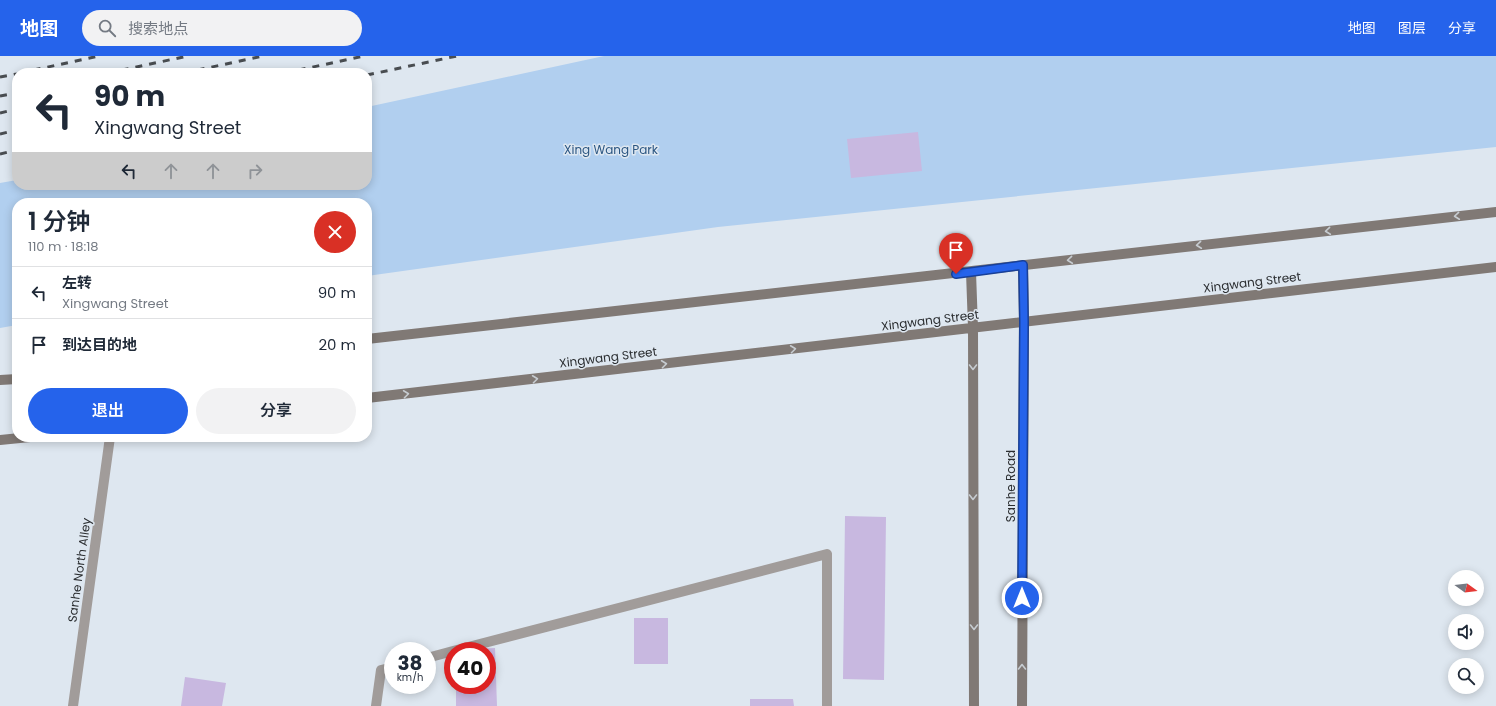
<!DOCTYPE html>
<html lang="zh">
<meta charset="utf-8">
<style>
body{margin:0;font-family:Poppins,"Noto Sans SC",sans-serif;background:#f2f2f3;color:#1f2937;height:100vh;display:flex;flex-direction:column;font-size:15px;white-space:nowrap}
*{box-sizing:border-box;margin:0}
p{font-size:13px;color:#747a83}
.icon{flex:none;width:22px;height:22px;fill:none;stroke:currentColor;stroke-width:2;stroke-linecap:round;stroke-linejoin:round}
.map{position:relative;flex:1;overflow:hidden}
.panel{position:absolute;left:12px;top:142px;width:360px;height:244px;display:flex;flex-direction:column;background:#fff;border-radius:16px;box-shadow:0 2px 10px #0003}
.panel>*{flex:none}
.top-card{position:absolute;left:12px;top:12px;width:360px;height:122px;border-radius:16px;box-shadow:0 2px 10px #0003;background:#fff;color:#1f2937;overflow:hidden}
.needle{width:26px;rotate:105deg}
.controls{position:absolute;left:1448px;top:514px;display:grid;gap:8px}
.controls a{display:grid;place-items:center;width:36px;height:36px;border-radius:50%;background:#fff;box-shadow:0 2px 10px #0003;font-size:20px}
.speed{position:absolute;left:384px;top:586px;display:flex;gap:8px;font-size:20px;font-weight:700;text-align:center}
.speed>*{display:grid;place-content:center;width:52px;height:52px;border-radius:50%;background:#fff;box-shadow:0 2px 10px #0003;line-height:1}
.speed small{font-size:10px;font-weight:400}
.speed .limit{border:6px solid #d22;background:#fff;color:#111}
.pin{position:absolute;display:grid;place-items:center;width:34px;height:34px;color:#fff;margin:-41px -17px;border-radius:50% 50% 50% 0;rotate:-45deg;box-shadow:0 0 4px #0007}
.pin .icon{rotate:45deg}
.me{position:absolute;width:44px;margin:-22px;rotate:0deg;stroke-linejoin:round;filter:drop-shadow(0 0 3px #0008)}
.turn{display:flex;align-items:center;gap:14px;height:84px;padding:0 16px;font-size:18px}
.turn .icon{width:52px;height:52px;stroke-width:2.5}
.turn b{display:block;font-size:28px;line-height:34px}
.lanes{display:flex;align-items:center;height:38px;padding:0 16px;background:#0003;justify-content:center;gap:20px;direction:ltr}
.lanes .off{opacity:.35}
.round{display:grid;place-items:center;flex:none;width:42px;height:42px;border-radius:21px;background:#f2f2f3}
.headline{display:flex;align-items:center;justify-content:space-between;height:68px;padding:0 16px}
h1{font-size:24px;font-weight:600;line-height:30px}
.primary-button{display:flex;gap:8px;margin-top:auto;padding:8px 16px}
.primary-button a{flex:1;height:46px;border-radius:24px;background:#2563eb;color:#fff;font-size:16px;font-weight:600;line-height:46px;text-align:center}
.primary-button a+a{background:#f2f2f3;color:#1f2937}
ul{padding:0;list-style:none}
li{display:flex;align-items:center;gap:12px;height:52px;padding:0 16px;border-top:1px solid #e0e1e3}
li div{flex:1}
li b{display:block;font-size:15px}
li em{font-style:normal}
header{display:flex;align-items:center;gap:24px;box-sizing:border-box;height:56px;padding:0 20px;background:#2563eb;color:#fff}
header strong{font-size:19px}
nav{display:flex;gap:22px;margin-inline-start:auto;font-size:14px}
.search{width:280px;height:36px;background:#f2f2f3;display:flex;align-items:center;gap:10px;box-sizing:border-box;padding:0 14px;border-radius:22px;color:#747a83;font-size:15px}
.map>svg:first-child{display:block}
</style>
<header>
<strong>地图</strong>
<div class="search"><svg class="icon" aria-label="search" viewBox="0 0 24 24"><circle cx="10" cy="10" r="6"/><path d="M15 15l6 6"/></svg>搜索地点</div>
<nav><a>地图</a><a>图层</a><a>分享</a></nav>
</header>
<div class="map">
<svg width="1496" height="650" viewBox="0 0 1496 650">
<rect width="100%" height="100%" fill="#dee7f0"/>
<path fill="#b1cfef" d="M604 0H1496V91L718 171 367 220V147H17V269L0 272V127L17 124V129H367V51Z"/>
<path fill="#c8b8e0" d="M918 76 922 115 851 122 847 83Z
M845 460 886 461 884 624 843 623Z
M634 562H668V608H634Z
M495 592 497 650H456V629H487V595H454V594Z
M185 621 226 627 222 650H181Z
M750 643H793L794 650H750Z"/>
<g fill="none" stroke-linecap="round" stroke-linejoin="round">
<path stroke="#a19c9a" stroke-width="10" d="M453 595 827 498V650
M427 602 453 595
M376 650 381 614 393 611"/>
<path stroke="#a19c9a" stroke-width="10" d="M73 650 110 381"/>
<path stroke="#807975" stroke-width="10" d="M971 216 973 272 974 650
M367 283 1496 156
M0 324 17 323
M367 342 1496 211
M0 384 30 381
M1022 650 1024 266 1023 209"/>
<path stroke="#494d51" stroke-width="3" stroke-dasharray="7 7" stroke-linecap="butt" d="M20 17 99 0
M108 17 188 0
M184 17 263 0
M285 17 364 0
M367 19 457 0
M0 21 17 18
M0 40 17 37
M0 57 17 53
M0 78 17 74
M0 98 17 94"/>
</g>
<defs><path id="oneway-chevron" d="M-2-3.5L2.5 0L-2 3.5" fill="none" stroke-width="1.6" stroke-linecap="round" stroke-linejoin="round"/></defs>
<g stroke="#c6ccd1">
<use href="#oneway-chevron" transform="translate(1457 160) rotate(174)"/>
<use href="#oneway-chevron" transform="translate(1328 175) rotate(174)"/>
<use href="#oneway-chevron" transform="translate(1199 189) rotate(174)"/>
<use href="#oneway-chevron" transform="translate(1070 204) rotate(174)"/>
<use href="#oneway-chevron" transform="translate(793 293) rotate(-7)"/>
<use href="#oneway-chevron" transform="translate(664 308) rotate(-7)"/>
<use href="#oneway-chevron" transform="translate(973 311) rotate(90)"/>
<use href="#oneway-chevron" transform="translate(535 323) rotate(-7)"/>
<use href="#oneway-chevron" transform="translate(406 338) rotate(-7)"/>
<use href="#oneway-chevron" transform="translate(973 441) rotate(90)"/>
<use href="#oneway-chevron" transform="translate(974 571) rotate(90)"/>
<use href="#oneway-chevron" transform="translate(1022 611) rotate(-90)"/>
</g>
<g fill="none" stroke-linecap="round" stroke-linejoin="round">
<g stroke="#184099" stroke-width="10">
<path id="route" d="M956 218 1023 209 1024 266 1022 542"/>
</g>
<use href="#route" stroke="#2563eb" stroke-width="7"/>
</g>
<g text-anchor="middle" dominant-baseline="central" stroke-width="3" stroke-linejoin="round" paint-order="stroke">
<g font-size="12" fill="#2b5682" stroke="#dee7f0">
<text x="611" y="93">Xing Wang Park</text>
</g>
<g font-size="12" fill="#2a2d30" stroke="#dee7f0">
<text transform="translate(1252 226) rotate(-7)">Xingwang Street</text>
<text transform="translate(930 264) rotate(-7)">Xingwang Street</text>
<text transform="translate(608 301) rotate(-7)">Xingwang Street</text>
<text transform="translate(1010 430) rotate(-90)">Sanhe Road</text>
<text transform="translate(79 514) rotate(-82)">Sanhe North Alley</text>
</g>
</g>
</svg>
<div class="controls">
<a><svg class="needle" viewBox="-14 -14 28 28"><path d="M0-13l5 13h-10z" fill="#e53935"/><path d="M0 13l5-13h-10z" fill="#747a83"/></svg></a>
<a><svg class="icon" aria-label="sound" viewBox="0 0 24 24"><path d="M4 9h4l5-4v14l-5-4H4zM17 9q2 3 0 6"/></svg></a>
<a><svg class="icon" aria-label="search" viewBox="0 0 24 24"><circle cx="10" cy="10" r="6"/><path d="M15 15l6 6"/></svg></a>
</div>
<div class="speed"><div>38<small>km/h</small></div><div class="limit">40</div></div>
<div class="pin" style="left:956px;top:218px;background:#d93025"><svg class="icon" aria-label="arrive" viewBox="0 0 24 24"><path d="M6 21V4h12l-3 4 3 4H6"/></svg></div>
<svg class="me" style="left:1022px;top:542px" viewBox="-20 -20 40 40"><circle r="17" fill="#2563eb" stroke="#fff" stroke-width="3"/><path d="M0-11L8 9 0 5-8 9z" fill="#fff"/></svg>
<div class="top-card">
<div class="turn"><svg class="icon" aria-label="left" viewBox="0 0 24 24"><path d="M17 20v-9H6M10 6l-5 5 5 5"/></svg><div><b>90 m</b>Xingwang Street</div></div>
<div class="lanes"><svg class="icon" aria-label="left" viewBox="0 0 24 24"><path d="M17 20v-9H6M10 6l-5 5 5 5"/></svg><svg class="icon off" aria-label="ahead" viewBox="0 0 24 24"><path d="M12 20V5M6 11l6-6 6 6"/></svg><svg class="icon off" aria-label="ahead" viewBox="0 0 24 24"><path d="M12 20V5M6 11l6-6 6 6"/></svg><svg class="icon off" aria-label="right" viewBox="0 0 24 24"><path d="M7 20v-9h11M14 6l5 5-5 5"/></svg></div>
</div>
<section class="panel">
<div class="headline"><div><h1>1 分钟</h1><p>110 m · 18:18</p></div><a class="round" style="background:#d93025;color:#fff"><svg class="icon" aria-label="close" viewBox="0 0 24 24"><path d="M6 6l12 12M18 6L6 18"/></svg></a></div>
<ul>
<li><svg class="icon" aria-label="left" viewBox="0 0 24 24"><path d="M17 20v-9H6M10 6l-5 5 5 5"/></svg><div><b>左转</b><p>Xingwang Street</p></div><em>90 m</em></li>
<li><svg class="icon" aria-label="arrive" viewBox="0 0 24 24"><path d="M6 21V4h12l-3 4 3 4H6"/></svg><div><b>到达目的地</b></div><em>20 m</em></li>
</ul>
<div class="primary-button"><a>退出</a><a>分享</a></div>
</section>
</div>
